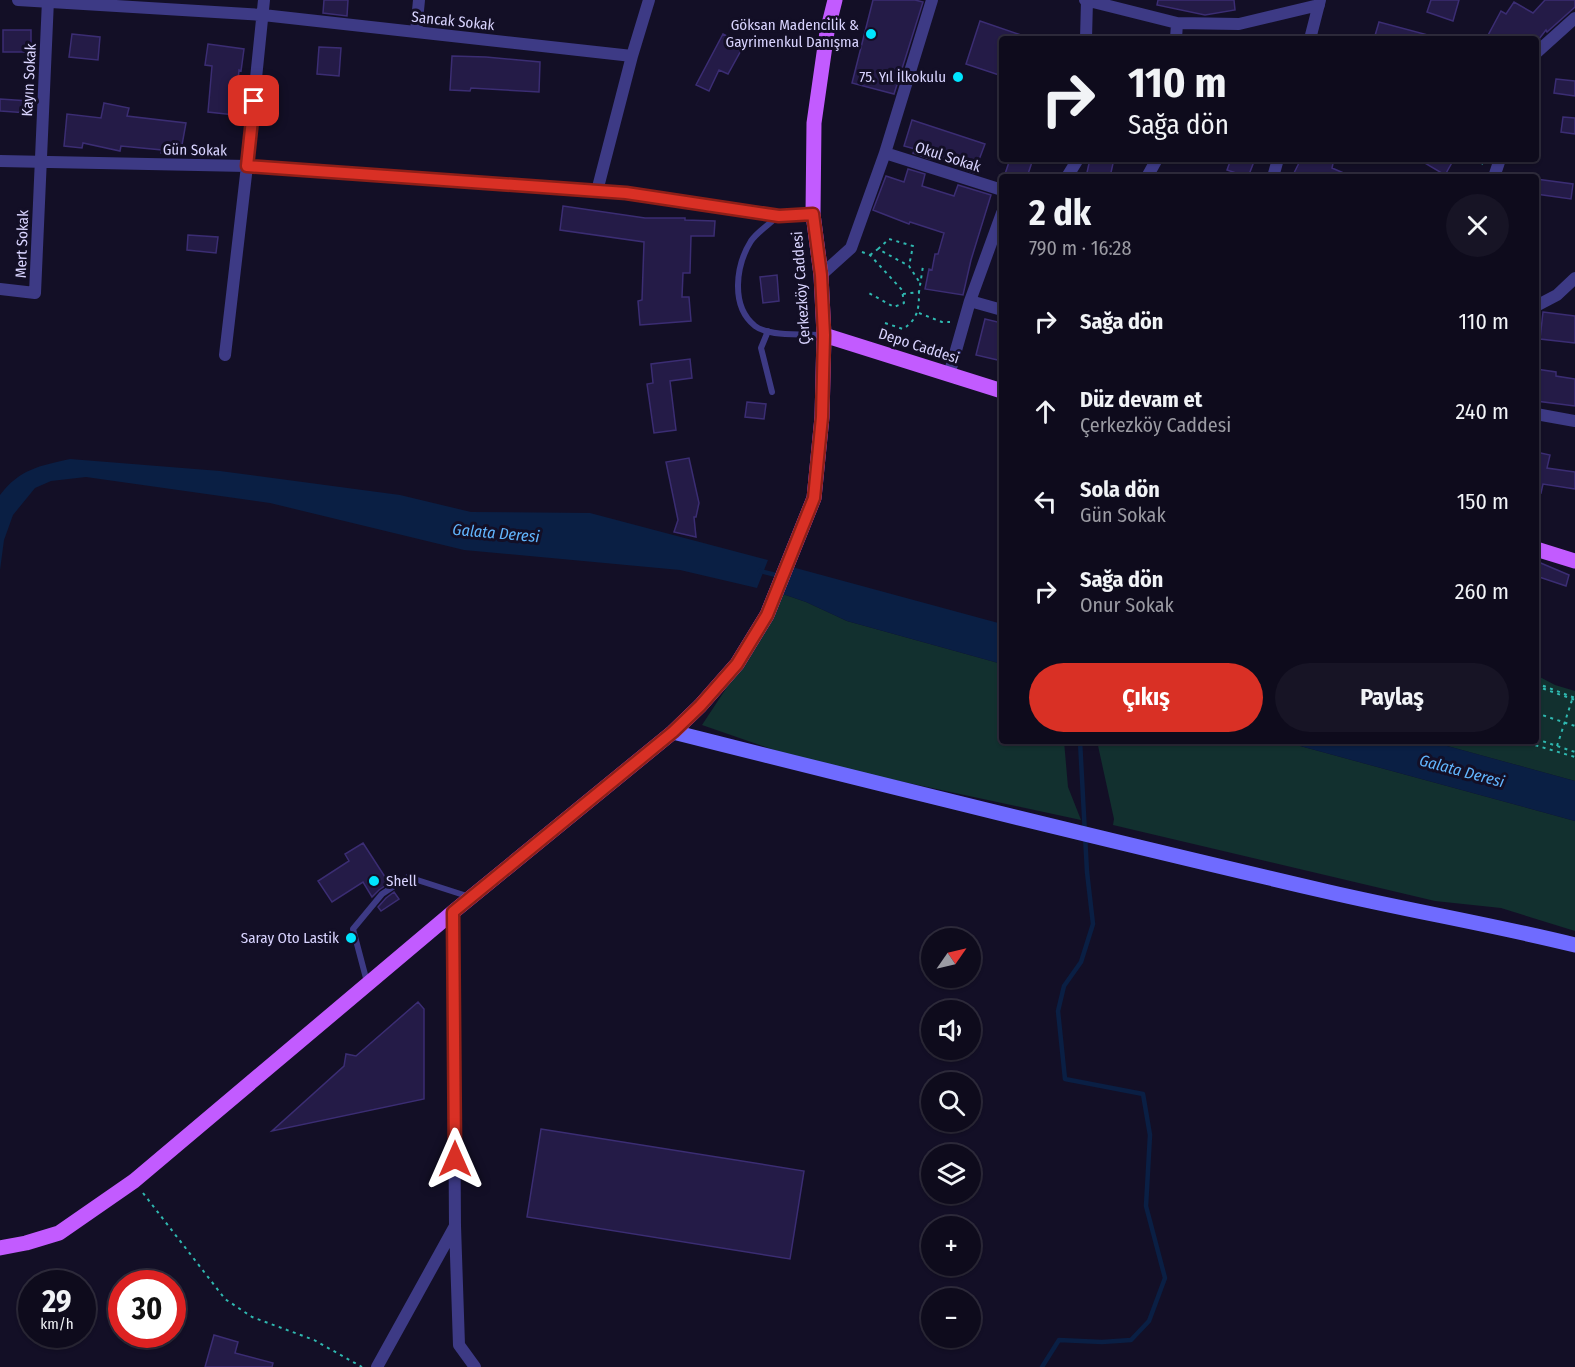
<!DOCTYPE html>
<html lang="tr">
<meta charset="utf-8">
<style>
body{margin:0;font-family:"Fira Sans Condensed",sans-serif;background:#171425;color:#f1f3f6;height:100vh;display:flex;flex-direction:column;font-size:22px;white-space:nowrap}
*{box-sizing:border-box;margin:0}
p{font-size:20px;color:#9b9ba3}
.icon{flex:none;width:33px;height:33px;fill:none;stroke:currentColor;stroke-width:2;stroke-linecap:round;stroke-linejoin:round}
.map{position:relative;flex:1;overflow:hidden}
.sheet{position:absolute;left:999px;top:174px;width:540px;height:570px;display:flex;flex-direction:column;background:#0e0b1c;border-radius:6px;box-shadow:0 2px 4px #0004,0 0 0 2px #2e2b3b}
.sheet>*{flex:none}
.hud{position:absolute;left:999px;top:36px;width:540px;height:126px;border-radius:6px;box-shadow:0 2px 4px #0004,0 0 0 2px #2e2b3b;background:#0e0b1c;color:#f1f3f6;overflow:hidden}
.needle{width:39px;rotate:56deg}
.fabs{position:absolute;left:921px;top:928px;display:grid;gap:12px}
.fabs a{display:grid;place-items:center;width:60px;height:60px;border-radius:50%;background:#0e0b1c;box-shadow:0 2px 4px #0004,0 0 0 2px #2e2b3b;font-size:30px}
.speed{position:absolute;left:18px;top:1270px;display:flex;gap:12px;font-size:30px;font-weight:700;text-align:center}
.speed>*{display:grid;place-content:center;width:78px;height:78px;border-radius:50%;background:#0e0b1c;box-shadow:0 2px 4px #0004,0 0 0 2px #2e2b3b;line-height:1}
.speed small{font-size:15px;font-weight:400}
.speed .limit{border:9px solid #d22;background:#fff;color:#111}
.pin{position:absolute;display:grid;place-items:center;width:51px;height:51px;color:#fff;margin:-26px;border-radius:12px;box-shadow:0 3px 9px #0006}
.me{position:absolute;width:66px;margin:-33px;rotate:0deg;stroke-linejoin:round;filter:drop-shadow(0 0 4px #0008)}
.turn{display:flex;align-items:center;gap:21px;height:126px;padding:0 30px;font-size:27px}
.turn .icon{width:78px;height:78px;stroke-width:2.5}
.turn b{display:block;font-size:42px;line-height:51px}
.round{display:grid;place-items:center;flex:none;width:63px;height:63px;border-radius:32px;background:#171425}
.overview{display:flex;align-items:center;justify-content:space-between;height:102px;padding:0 30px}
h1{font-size:36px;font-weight:700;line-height:45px}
.button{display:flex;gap:12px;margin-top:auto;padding:12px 30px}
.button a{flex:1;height:69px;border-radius:36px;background:#d93025;color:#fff;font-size:24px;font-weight:700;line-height:69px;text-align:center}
.button a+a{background:#171425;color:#f1f3f6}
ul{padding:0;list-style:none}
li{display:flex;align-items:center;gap:18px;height:90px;padding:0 30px}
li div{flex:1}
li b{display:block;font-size:22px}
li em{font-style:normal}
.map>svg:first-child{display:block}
</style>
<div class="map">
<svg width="1575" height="1367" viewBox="0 0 1575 1367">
<rect width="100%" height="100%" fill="#130f26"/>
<path fill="#12302f" d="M780 593 806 602 847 621 1002 664V741H1064L1068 787 1081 820 806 761 702 725 756 643Z
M1536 675 1555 685 1575 691V781L1429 741H1536Z
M1097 741H1282L1575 821V931L1501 908 1435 901 1113 825 1114 819Z"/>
<path fill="#0a1f44" d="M70 459 220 471 400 495 471 512 590 513 768 560 757 588 680 570 464 550 270 503 86 477 51 481 35 488 13 515 4 540 0 570V495C20 469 39 466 70 459Z
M792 567 1002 624V664L847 621 806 602 780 593Z
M1282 741H1429L1575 781V821Z"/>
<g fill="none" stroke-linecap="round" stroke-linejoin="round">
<path stroke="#0a1f44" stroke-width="4.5" d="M760 571 780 576
M1042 1367 1059 1340 1102 1342 1131 1340 1149 1321 1165 1278 1146 1206 1150 1135 1143 1094 1065 1079 1058 1011 1064 986 1081 962 1093 924 1087 872 1080 741"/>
</g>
<path fill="#241b47" stroke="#3b2d73" stroke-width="1.5" d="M324 0H348L347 16 323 13Z
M873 0H915L923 2 894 94 852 83Z
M1158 0H1234L1235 10 1205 15 1157 5Z
M1431 0H1459L1453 21 1427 12Z
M1545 0H1575V7L1547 32 1546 30 1539 39H1486L1501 11 1506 14 1514 2 1533 13Z
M980 21 1027 37 1026 39H1002V76L966 64Z
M1379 22 1428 35V39H1374Z
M3 30H31V52H3Z
M72 34 100 37 98 60 69 57Z
M723 34 744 45 728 74 719 70 709 91 696 85Z
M208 44 244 49 241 71 239 70 235 115 208 112 212 66 205 65Z
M319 47 341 48 339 76 317 74Z
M452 56 486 57 540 62 539 92 471 88 470 91 450 90Z
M1556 79 1575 81V96L1554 93Z
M0 99 29 101 28 113 0 111Z
M104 103 129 108 127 116 186 123 180 156 161 153 162 150 121 146 120 151 83 143 82 148 64 146 67 114 101 118Z
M1563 117 1575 118V134L1561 132Z
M912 120 985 144 974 173 963 169 964 166 947 159 932 155 930 159 913 153 915 149 904 146Z
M1010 159H1033L1027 177H1004Z
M1090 159H1114L1110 177H1086Z
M1231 159H1255L1248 177 1227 170Z
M1301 159H1334L1332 168 1353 177H1292Z
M1418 159H1454L1445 175Z
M908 169 925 174 922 186 954 196 958 185 991 195 971 260 963 295 925 289 929 269 932 270 935 254H938L944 233 910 222 909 224 873 210 886 176 904 182Z
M1536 179 1573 184 1571 199 1536 194Z
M563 206 645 218H685V220L715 221 714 236H691L690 273H683L682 297H689L691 321 640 325 638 301 642 300 644 242 560 230Z
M188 235 218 237 216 253 187 250Z
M777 275 779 301 763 303 760 277Z
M1543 312 1575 316V343L1540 339Z
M985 319 1002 323V361L976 355Z
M690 359 692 378 670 381 676 430 654 433 647 384 653 383 651 364Z
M1536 369 1556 372V376L1575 379V406L1536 401Z
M747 402 766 404 764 419 745 417Z
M1536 452 1550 455 1547 468 1575 472V489L1543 484 1541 493 1536 492Z
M689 458 699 503 696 517H694L696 537 674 532 678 520 666 462Z
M1536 561 1569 575 1566 586 1536 576Z
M363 843 389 883 379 890 372 897 363 882 332 902 318 881 349 861 345 854Z
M394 892 399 899 381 911 378 907 386 898Z
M418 1002 424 1009V1099L272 1131 344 1066 346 1054 356 1056Z
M541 1129 804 1171 790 1259 527 1217Z
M214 1335 238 1342 235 1353 273 1363 272 1367H205Z"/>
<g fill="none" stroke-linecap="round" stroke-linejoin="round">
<path stroke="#2fb8b0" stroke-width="2" stroke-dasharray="3 4.5" stroke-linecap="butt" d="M1475 159 1483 164
M878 249 889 239 913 246 909 266
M862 252 870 255 902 290 904 303 894 307 867 292
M870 255 878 249 909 266 920 283
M903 294 919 292 923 266
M919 313 942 322H950
M885 323 903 329C918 319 919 309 919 292
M1536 683 1575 698
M1536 686 1575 700
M1536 713 1575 726
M1536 739 1575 752
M1521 741 1575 757
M1557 746 1572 700
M143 1193 225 1299 252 1317 314 1340 362 1367"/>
<path stroke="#3d3a85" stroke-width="6" d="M778 216C770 224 757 232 751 241 736 265 730 306 755 326 769 337 807 334 824 335
M768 331 761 348 772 392
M367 982 353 929 382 894 408 877 470 897"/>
<path stroke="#3d3a85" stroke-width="12" d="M18 0 263 15 632 56
M1085 0 1177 23 1239 24 1319 5
M416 32 419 0
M1086 39 1087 0
M1176 39 1177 23
M1310 39 1320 0
M1536 53 1575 18
M885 153 1002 190
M0 161 247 166 626 193 779 216 813 214
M1067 177 1078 159
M1147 177 1157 159
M1273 177 1278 159
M1494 177 1500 159
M597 191 632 56 649 0
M821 275 851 248 885 153 932 0
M0 289 35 293 48 0
M970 301 1002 310
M1536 306 1557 295 1575 278
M225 355 247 166 264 0
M949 375 970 301 1002 213
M1536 414 1575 421
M453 912 455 1226 459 1345 475 1367
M377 1367 455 1226"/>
<path stroke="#6f6bff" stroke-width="15" d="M673 732C891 787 1110 841 1329 892 1411 911 1494 925 1575 945"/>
<path stroke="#c25bff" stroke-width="15" d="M824 335 1002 391
M1536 549 1575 561
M0 1248 26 1243 59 1233 134 1181 453 912 673 732 700 706 737 664 767 615 814 498 822 417 824 335 821 275 813 214 814 123 827 32 835 0"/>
</g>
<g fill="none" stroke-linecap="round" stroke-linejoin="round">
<g stroke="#8d1f18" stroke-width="15">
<path id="route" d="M254 101 247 166 626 193 779 216 813 214 821 275 824 335 822 417 814 498 767 615 737 664 700 706 673 732 453 912 455 1159"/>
</g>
<use href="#route" stroke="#d93025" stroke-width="10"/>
</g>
<g fill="#00e5ff" stroke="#130f26" stroke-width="2">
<circle cx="871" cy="34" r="6"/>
<circle cx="958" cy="77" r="6"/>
<circle cx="374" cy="881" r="6"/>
<circle cx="351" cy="938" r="6"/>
</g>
<g text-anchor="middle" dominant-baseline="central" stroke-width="6" stroke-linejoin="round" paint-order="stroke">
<g font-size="15" fill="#d9d4ff" stroke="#130f26">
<text transform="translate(453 21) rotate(6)">Sancak Sokak</text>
<text transform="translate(29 80) rotate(-87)">Kayın Sokak</text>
<text transform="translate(195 150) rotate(1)">Gün Sokak</text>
<text transform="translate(948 157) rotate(18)">Okul Sokak</text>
<text transform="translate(22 244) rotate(-88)">Mert Sokak</text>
<text transform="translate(801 288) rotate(-94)">Çerkezköy Caddesi</text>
<text transform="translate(919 346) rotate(18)">Depo Caddesi</text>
</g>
<g font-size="15" fill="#d9d4ff" stroke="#130f26" text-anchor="end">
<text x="859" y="25">Göksan Madencilik &amp;<tspan x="859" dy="17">Gayrimenkul Danışma</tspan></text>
<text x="946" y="77">75. Yıl İlkokulu</text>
<text x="386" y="881" text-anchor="start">Shell</text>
<text x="339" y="938">Saray Oto Lastik</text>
</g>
<g font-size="16" font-style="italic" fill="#62b6ff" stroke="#130f26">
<text transform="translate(496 533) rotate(5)">Galata Deresi</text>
<text transform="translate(1462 771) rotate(15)">Galata Deresi</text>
</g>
</g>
</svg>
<div class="fabs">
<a><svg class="needle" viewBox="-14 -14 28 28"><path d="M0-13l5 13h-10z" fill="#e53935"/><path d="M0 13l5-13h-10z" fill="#9b9ba3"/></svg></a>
<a><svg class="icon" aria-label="sound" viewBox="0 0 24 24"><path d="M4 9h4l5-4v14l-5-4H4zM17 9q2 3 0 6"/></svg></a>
<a><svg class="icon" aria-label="search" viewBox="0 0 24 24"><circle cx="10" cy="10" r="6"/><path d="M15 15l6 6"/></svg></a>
<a><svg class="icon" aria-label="layers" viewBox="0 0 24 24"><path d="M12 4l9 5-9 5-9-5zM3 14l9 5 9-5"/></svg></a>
<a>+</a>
<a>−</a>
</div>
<div class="speed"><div>29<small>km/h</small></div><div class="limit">30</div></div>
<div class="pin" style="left:254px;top:101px;background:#d93025"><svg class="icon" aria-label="arrive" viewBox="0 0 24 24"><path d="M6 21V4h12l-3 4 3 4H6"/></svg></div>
<svg class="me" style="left:455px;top:1159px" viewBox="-20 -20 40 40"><path d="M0-17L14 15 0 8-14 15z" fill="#d93025" stroke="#fff" stroke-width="4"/></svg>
<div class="hud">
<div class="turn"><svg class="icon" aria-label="right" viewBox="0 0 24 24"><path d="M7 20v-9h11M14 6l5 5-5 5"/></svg><div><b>110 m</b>Sağa dön</div></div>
</div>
<section class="sheet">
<div class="overview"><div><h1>2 dk</h1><p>790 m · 16:28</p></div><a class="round"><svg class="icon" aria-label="close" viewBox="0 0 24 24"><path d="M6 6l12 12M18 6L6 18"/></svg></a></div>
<ul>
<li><svg class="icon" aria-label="right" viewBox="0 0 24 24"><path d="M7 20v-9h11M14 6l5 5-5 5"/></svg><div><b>Sağa dön</b></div><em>110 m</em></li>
<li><svg class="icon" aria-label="ahead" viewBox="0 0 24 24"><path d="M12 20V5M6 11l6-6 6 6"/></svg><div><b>Düz devam et</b><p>Çerkezköy Caddesi</p></div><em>240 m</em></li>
<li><svg class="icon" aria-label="left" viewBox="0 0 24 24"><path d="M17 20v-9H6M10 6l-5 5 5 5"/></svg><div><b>Sola dön</b><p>Gün Sokak</p></div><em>150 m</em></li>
<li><svg class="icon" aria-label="right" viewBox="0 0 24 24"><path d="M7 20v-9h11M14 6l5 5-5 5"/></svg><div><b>Sağa dön</b><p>Onur Sokak</p></div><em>260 m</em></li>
</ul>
<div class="button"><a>Çıkış</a><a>Paylaş</a></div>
</section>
</div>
